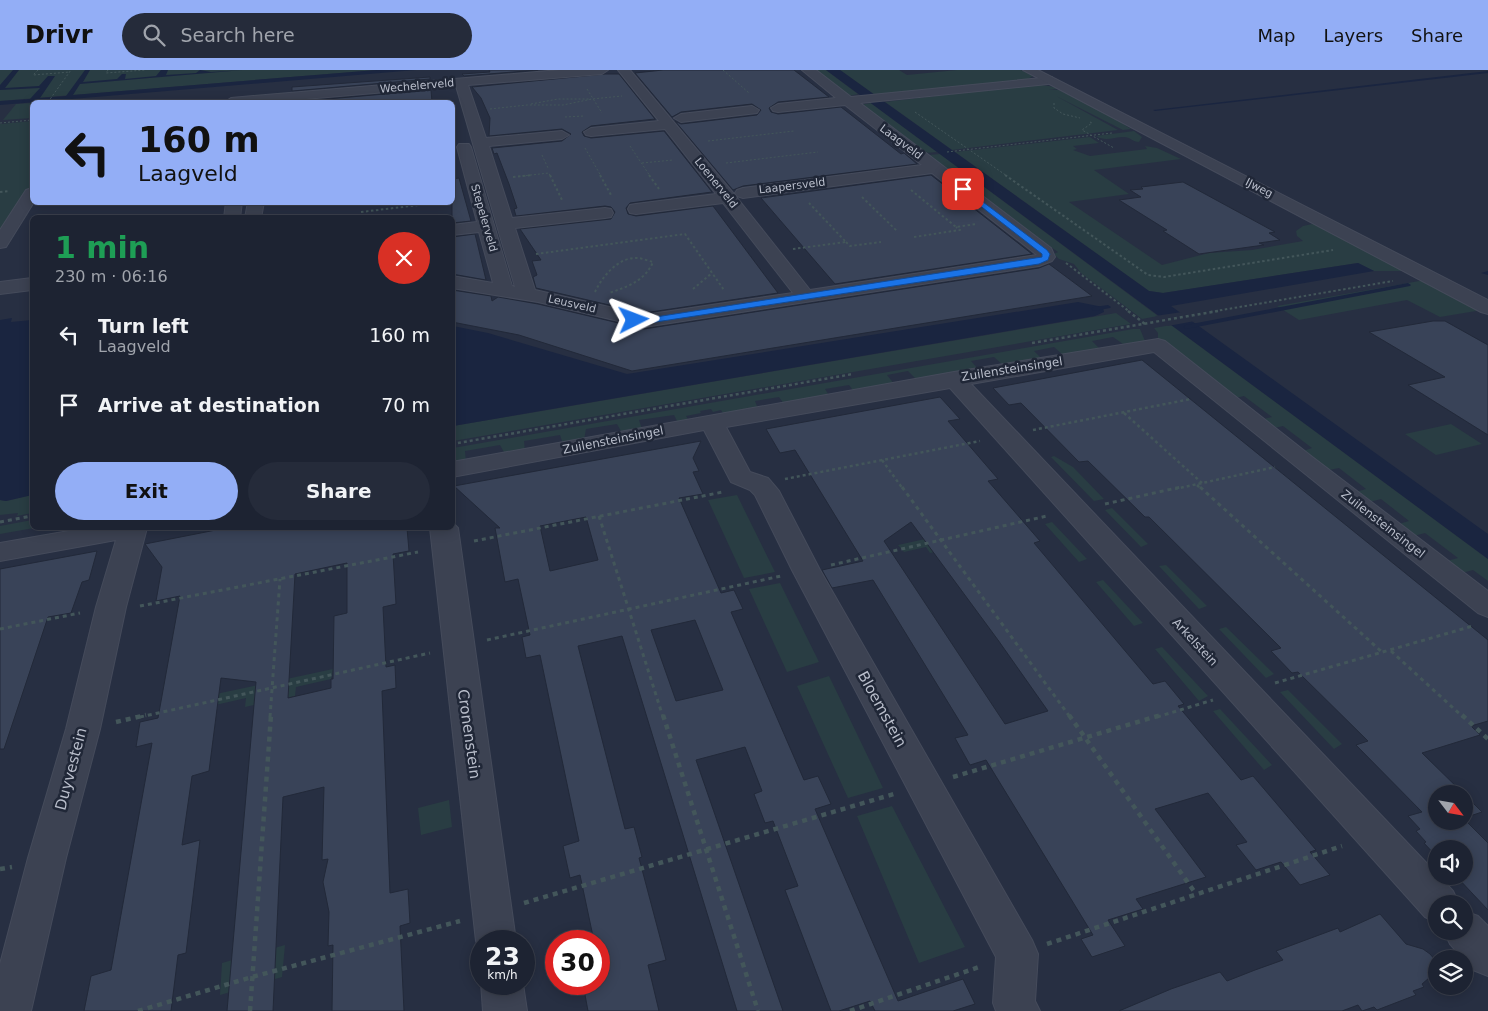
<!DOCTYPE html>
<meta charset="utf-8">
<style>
body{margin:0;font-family:"DejaVu Sans",sans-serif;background:#252b3a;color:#f1f3f6;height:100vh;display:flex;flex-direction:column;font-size:19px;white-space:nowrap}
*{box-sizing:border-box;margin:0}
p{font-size:16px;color:#a0a4ac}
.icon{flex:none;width:28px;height:28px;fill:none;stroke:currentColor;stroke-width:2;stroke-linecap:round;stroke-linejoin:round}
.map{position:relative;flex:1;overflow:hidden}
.sheet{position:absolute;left:30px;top:145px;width:425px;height:315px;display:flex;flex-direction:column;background:#1d2332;border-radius:8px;box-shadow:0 2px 12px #0003,0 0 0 1px #3b404d}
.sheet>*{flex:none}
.hud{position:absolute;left:30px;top:30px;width:425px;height:105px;border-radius:8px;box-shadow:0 2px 12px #0003,0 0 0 1px #3b404d;background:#93aef6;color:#111;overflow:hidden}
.needle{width:32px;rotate:121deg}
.tools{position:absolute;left:1428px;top:715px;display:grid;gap:10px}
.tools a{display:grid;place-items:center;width:45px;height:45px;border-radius:50%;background:#1d2332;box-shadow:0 2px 12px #0003,0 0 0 1px #3b404d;font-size:25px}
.speed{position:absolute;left:470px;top:860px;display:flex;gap:10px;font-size:25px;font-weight:700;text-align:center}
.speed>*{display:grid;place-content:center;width:65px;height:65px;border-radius:50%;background:#1d2332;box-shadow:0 2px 12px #0003,0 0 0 1px #3b404d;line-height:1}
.speed small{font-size:12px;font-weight:400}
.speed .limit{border:8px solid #d22;background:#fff;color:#111}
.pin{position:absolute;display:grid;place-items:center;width:42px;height:42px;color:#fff;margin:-21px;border-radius:10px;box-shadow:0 2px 8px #0006}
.me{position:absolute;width:55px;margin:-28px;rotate:87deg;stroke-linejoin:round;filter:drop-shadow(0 0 4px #0008)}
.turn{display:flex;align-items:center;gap:18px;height:105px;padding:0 25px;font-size:22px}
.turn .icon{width:65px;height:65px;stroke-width:2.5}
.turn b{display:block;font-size:35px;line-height:42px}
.round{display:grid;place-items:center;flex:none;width:52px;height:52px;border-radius:26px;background:#252b3a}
.headline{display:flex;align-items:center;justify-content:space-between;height:85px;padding:0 25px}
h1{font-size:30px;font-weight:800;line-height:38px;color:#1e9e55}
.primary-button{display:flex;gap:10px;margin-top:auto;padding:10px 25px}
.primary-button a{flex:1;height:58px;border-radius:30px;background:#93aef6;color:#111;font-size:20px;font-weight:800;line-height:58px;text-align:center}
.primary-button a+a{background:#252b3a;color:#f1f3f6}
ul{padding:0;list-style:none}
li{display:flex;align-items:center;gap:15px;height:70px;padding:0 25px}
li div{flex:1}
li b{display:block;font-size:19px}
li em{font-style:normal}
header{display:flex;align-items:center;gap:30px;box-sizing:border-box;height:70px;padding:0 25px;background:#93aef6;color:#111}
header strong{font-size:24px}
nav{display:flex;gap:28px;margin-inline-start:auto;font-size:18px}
.search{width:350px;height:45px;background:#252b3a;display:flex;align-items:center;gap:12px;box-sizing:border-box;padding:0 18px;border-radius:28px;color:#a0a4ac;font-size:19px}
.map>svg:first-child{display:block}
</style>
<header>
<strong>Drivr</strong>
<div class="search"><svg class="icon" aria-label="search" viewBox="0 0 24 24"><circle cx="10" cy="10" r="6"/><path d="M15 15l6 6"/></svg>Search here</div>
<nav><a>Map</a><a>Layers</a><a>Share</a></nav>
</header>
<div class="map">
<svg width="1488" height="941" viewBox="0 0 1488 941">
<rect width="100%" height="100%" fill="#272f42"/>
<path fill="#293d43" d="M0 0H377L0 31Z
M815 0H826L858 24 849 26Z
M840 0H899L907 5 957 0H1021L1033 6 1026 10 876 26Z
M1034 14 1056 17 1058 19 1049 20H1059L1100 39 1131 59 1123 60 1056 26 1118 60 952 80 885 32Z
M32 33V48L3 50 16 34Z
M871 33 937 82 925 83 860 35Z
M32 51V116L0 166V54Z
M1134 61 1142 67 1139 72C1133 72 1130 67 1124 67 1113 67 1106 72 1096 66Z
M1090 67 1099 73 1073 76 1077 79 1073 80 1090 86 1147 79 1145 76 1157 78 1181 89 1094 100 1129 124 1069 132 1162 195 1209 183 1252 180 1303 171 1297 166 1296 161 1303 156 1317 153 1407 201H1374L1358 193 1163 223 1149 221 955 82Z
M940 84 1158 246 1142 249 1081 203 1074 194 1059 189 1054 184 1058 182 1045 173H1040L1034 165 1021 155H1016L1013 149 999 138 994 139 985 128 960 109H956L929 85Z
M1425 210 1482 240 1440 247 1407 230 1299 250 1277 236Z
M1116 243 1131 254 453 371V356Z
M1171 255 1488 489V511L1473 500 1458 504 1443 492 1458 488 1425 463 1410 467 1395 455 1409 451 1381 429 1366 433 1352 423 1366 419 1339 398 1324 401 1300 382 1312 378 1283 356 1270 359 1259 350 1272 347 1244 326 1231 329 1158 269V263L1154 258Z
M1133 259H1140L1145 271 1123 274 1113 267 1092 271 1099 278 1063 285 1054 277 1034 281 1042 289 1003 295 994 287 971 291 979 300 918 311 908 301 887 305 895 315 855 323 849 315 825 319 830 327 784 334 779 327 755 331 758 339 724 345 721 340 713 342 711 339 700 341 701 343 686 346 689 351 678 353 674 345 639 350 642 359 622 363 617 354 586 359 584 370 563 374 560 365 524 371 525 381 505 384 500 375 465 381 466 391 453 393V378Z
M1451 354 1482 374 1436 385 1405 364Z
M1054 386 1073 397 1104 429 1094 431 1051 387Z
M32 425V443L17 446 18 443 0 445V430L6 431Z
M737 425 775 502 744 508 708 430Z
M1112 438 1148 474 1141 477 1105 440Z
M32 450 34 458 0 464V456Z
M1052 452 1087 489 1079 492 1045 454Z
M979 457 965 476 930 483 926 477 904 482 898 475Z
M1166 495 1207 536 1199 539 1159 496Z
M1103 510 1143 553 1134 556 1096 512Z
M780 513 819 592 787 602 749 519Z
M1226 557 1274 604 1266 608 1219 559Z
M1162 577 1208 626 1199 631 1155 579Z
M333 599 331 609 296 617 295 626 245 637 246 628 211 636 216 624Z
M829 606 883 718 848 728 797 616Z
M1288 620 1342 674 1334 679 1280 622Z
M1220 639 1272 695 1264 700 1213 641Z
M449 730 452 757 421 765 418 738Z
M892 736 965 877 919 893 857 746Z
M285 875 282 907 220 925 222 893Z"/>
<path fill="#1a2540" d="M13 0H19L5 18 39 16 48 6H55L40 28 66 26 85 0H90L83 12 117 9 122 4H126L125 9 156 6 161 0H168L166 5 196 3 200 0 211 2 243 0 80 14 73 25 377 0H416L0 35V31L30 29 40 18 0 20V15Z
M826 0H840L1149 221 1163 223 1358 193 1374 201 1171 236 1488 464V489Z
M1078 232 1103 237 1104 242 1095 246 453 356V256L488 263 627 304Z
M12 248 11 252 32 250V425L6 431 0 430V250Z"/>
<path fill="#272f42" d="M1182 242 1195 251 1168 256 1155 246Z"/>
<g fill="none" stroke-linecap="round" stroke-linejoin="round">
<path fill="#1a2540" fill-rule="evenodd" d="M1488 1V3L1155 41 1153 40Z
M1488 201V205L1481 203Z
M1408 213 1411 215 1410 216 1186 259 1183 257 1186 255Z
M1108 235 1111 237 1110 238 1094 241 1091 239 1094 237Z"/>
</g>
<path fill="#394358" stroke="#222939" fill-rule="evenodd" d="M489 0H538L464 6 462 4 490 2Z
M663 0H794L829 27 778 32 769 38 771 42 778 44 841 37 901 84 904 83 917 94 743 116 733 120 675 51 681 54 757 45 761 40 752 34 681 42 672 47 635 3Z
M605 4H619L655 49 591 56 582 62 584 66 591 68 664 61 712 122 630 133 626 138 628 144 636 146 713 136 778 223 644 243 536 218 533 207 537 205 532 191 541 190 520 159 611 149 615 142 611 137 605 136 516 146 514 139 517 138 509 114 497 83 494 84 492 78 562 71 571 64 562 59 489 66 490 48 481 28 472 17Z
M430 7V9L292 21V17Z
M431 20 432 32H293Z
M931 105 1032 184 835 214 761 128Z
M459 108 471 151 452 153V109Z
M1183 112 1275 162 1269 163 1280 170 1259 173 1264 175 1199 184 1163 161 1167 160 1119 130 1141 127 1130 120 1143 119 1141 117Z
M475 164 477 172 486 210 452 204V167Z
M1049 194 1092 226 632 301 519 265 452 252V220L491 226 492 231 498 227 538 234 644 259 1039 198Z
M1433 251H1445L1488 275V365L1408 315 1445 307 1369 262Z
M1142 290 1488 570V651L1471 656 1480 665 1422 683 1464 724H1436V751H1464V749L1488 773V840L1456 806H1464V779H1436V786L1424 773 1426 772 1416 761 1420 759 1408 746 1422 742 1356 675 1368 671 1298 602 1292 603 1271 581 1281 578 1149 447H1145L1088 391 1079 392 1021 333 1009 335 993 318Z
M940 327 960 349 948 351 998 409 988 411 1040 471 1034 473 1153 614 1165 611 1184 634 1178 636 1241 710 1253 706 1316 780 1310 782 1330 805 1300 815 1281 792 1256 800 1236 775 1247 772 1208 723 1155 739 1206 807 1136 829 1143 839 1108 850 1125 876 1092 887 1081 869 1093 865 986 690 970 695 955 668 968 665 873 510 832 518 822 500 863 491 795 380 780 383 766 359ZM911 452 998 570 1048 641 1005 654 884 471Z
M701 371 693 388 699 401 693 402 703 424 679 428 721 523 734 520 743 539 731 542 804 710 818 706 831 734 815 739 898 931 963 909 975 934 953 941H875L870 931 839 941H831L785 820 798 816 773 751 765 753 754 724 762 721 745 677 696 690 783 941H737L622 566 578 576 625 759 634 757 642 787 639 788 666 890 648 895 659 941H588L583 914H599V871H594L580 805 570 808 563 776 579 771 540 585 526 588 522 567 530 565 518 509 505 512 495 458H500L454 416ZM586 447 598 490 550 501 540 456ZM695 550 723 620 676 631 651 560Z
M226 458H407L409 481 393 484 396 534 383 537 386 597 395 595 396 618 382 621 390 823 408 819 410 853 400 856 404 941H332L333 875 328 876 329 842 323 812 328 789 322 790 324 717 283 727 273 941H227L256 612 221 608 209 701 192 706 182 775 200 770 186 883 178 885 171 941H84L91 906 111 900 152 673 136 677 140 652 158 648 180 526 156 531 162 497 145 474ZM347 493V543L334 546 333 609H331V618L288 628 295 504Z
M97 481 89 510 82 512 71 543 48 547 4 679H0V499Z
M1464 724 1482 742 1464 748Z
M1380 844 1406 874 1423 879 1430 884 1436 891V902L1422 914 1424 917 1413 921 1416 925 1377 940 1374 937 1362 941 1358 935 1342 941H1119L1171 919 1220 902 1227 911 1255 900 1283 890 1276 881 1338 858 1340 862Z"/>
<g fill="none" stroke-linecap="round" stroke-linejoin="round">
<g stroke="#454b5b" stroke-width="2">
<path id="minor" d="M560 0H608L602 4 468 15 486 68 562 61 569 65 562 69 489 76 512 148 605 138 611 139 613 143 611 147 605 148 515 158 535 220 644 245 793 223 723 133 636 144 630 143 628 139 630 135 636 134 716 124 665 59 591 66 586 65 584 62 591 58 659 51 618 0H630L734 124 810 220 1037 185 932 103 743 128 737 126 735 123 737 120 743 118 922 95 845 35 778 42 773 41 771 38 778 34 836 28 802 0H816L851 27 1052 7 1054 10 1048 14 860 33 1051 178 1055 187 1052 191 1039 196 644 257 538 232 452 218V206L493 213 479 162 452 165V155L477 152 457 77 459 74H469L471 77 512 216 515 217 456 16 270 32H225L231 28Z
M752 36 759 40 757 43 681 52 674 48 681 44Z
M32 118V132H34L6 177 0 178V160L26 120Z
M226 132H242L240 148H224Z
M248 132H264L261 148H245Z
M32 208V220L0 224V212Z
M1158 269 1165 271 1311 386 1488 521V547L1478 543 1154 282 971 314 1436 803V806H1439L1453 821 1459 834H1436V852L1425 847 950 318 726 357 750 402 768 408 779 421 820 500 1032 870 1038 884 1035 931 1040 941H996L993 933 996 887 792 500 755 425 750 420 731 412 704 360 452 407V392L954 302Z
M452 452 458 458 516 871H481V884L476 871 430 458H452Z
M86 458H147L126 537 100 659 66 788 31 941H0V894L28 788 66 659 96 537 116 470 0 491V473Z
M1464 841 1478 846 1488 856V906L1473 900 1450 874 1444 861H1464Z
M481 913 523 914 527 941H483Z"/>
</g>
<g stroke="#454b5b" stroke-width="2">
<path id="tertiary" d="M1023 0H1038L1488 230V244L1481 242Z"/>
</g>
<path stroke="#43565a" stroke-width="1" stroke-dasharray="2 2" stroke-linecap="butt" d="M38 0 33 5 70 2
M108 0 106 3 145 0
M723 0 749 23
M587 19 602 43
M48 32 71 0
M1054 33V38L1063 44 1080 48
M531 34 558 29H591
M490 39 527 35H563L592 29 622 26
M915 42 1007 106
M565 47 584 46
M1090 52 1092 53 1082 60 1114 78
M0 53 32 50
M708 71 794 61
M630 76 650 106
M585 78 601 106
M947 82 1112 63
M542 85 548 98
M642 93 673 90
M726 93 818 82
M522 106 549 103 550 106"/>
<path stroke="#43565a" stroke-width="2" stroke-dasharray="2.5 2.5" stroke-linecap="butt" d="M550 105 562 130
M600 105 611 125
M649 105 659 119
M1005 105 1148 205 1164 207 1333 180
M513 107 533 105
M911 120 956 157 976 154
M0 122 9 121
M862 127 897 161
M361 142 444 132
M914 167 960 160 956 157
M846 172 850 176 881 172
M793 179 846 172 809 133
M536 184 685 164 724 220
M1066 193 1130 242
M693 219 712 203
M595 222C602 207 618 187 637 188 642 188 648 191 653 192 645 211 627 217 609 223
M1210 242 1393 211"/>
<path stroke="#43565a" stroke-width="2.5" stroke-dasharray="3 3" stroke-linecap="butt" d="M1128 241 1145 254
M1032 273 1218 241
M1124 343 1202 413
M1033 360 1191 329
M452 374 853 304
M882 390 903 419
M785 409 980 371
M1197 415 1201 419
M1175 419 1275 397"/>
<path stroke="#43565a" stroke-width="3" stroke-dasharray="4 4" stroke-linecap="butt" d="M902 417 1070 647
M1200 417 1383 583
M1105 434 1181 417
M599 446 663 647
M0 452 32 446
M474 471 723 422
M831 495 1047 446
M140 536 418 482
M0 559 80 543
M487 570 781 506
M1391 581 1463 647
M1275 613 1473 556
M140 647 430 583
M270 647 280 509
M1157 647 1213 630"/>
<path stroke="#43565a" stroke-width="4.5" stroke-dasharray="5 5" stroke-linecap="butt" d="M663 645 758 941
M1069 645 1196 824
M1462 645 1488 669
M116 652 146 645
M953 707 1161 645
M0 799 12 797
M524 833 894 724
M1047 874 1342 776
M138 941 252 907 460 851
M250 941 271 645
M850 941 982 896"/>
<use href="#minor" fill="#3c4252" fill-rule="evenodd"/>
<use href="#tertiary" fill="#3c4252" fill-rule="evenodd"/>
</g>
<path fill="#1a73e8" stroke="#114b97" d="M963 117 1047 180 1050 184 1048 190 1039 194 649 253 634 252 630 250 634 247 649 248 1042 187V184L960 120 959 119Z"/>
<g text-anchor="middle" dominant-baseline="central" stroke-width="5" stroke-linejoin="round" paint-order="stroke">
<g font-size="11" fill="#b9becb" stroke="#202737">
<text transform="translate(417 16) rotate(-5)">Wechelerveld</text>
<text transform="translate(901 72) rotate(37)">Laagveld</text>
<text transform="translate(716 113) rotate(51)">Loenerveld</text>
<text transform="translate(792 116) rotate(-7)">Laapersveld</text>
<text transform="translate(1259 118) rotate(27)">IJweg</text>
<text transform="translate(484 148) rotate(74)">Stepelerveld</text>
<text transform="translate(572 234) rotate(13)">Leusveld</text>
</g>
<g font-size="12" fill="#b9becb" stroke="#202737">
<text transform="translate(1012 299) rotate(-9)">Zuilensteinsingel</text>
<text transform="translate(613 370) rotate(-11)">Zuilensteinsingel</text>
<text transform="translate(1383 454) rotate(38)">Zuilensteinsingel</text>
<text transform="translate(1195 572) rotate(47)">Arkelstein</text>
</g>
<g font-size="15" fill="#b9becb" stroke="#202737">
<text transform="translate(882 639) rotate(61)">Bloemstein</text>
<text transform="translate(469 664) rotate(82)">Cronenstein</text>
<text transform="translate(71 699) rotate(-75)">Duyvestein</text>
</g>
</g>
</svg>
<div class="tools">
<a><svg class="needle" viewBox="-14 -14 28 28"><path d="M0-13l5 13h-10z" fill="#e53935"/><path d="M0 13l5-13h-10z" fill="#a0a4ac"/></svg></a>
<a><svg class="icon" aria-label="sound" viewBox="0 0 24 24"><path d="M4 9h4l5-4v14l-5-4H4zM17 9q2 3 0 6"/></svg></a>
<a><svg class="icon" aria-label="search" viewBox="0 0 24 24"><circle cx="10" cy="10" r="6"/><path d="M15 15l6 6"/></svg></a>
<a><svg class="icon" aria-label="layers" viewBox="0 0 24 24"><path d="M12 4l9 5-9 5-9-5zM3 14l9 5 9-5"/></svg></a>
</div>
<div class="speed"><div>23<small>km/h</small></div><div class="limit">30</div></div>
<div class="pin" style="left:963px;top:119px;background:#d93025"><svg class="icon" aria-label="arrive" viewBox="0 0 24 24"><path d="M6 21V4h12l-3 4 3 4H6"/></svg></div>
<svg class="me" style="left:634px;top:250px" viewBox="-20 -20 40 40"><path d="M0-17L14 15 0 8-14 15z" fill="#1a73e8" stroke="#fff" stroke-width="4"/></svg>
<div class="hud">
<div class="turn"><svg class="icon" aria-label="left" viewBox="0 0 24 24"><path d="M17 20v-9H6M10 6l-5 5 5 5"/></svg><div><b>160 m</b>Laagveld</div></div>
</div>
<section class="sheet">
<div class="headline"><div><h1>1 min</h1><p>230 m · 06:16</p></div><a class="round" style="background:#d93025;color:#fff"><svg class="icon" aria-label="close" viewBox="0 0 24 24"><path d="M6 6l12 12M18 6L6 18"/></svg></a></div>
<ul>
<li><svg class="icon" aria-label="left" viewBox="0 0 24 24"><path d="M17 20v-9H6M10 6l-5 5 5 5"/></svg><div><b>Turn left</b><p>Laagveld</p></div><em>160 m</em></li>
<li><svg class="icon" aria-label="arrive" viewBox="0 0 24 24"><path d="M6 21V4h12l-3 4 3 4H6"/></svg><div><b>Arrive at destination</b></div><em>70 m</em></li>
</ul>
<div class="primary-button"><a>Exit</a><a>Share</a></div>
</section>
</div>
